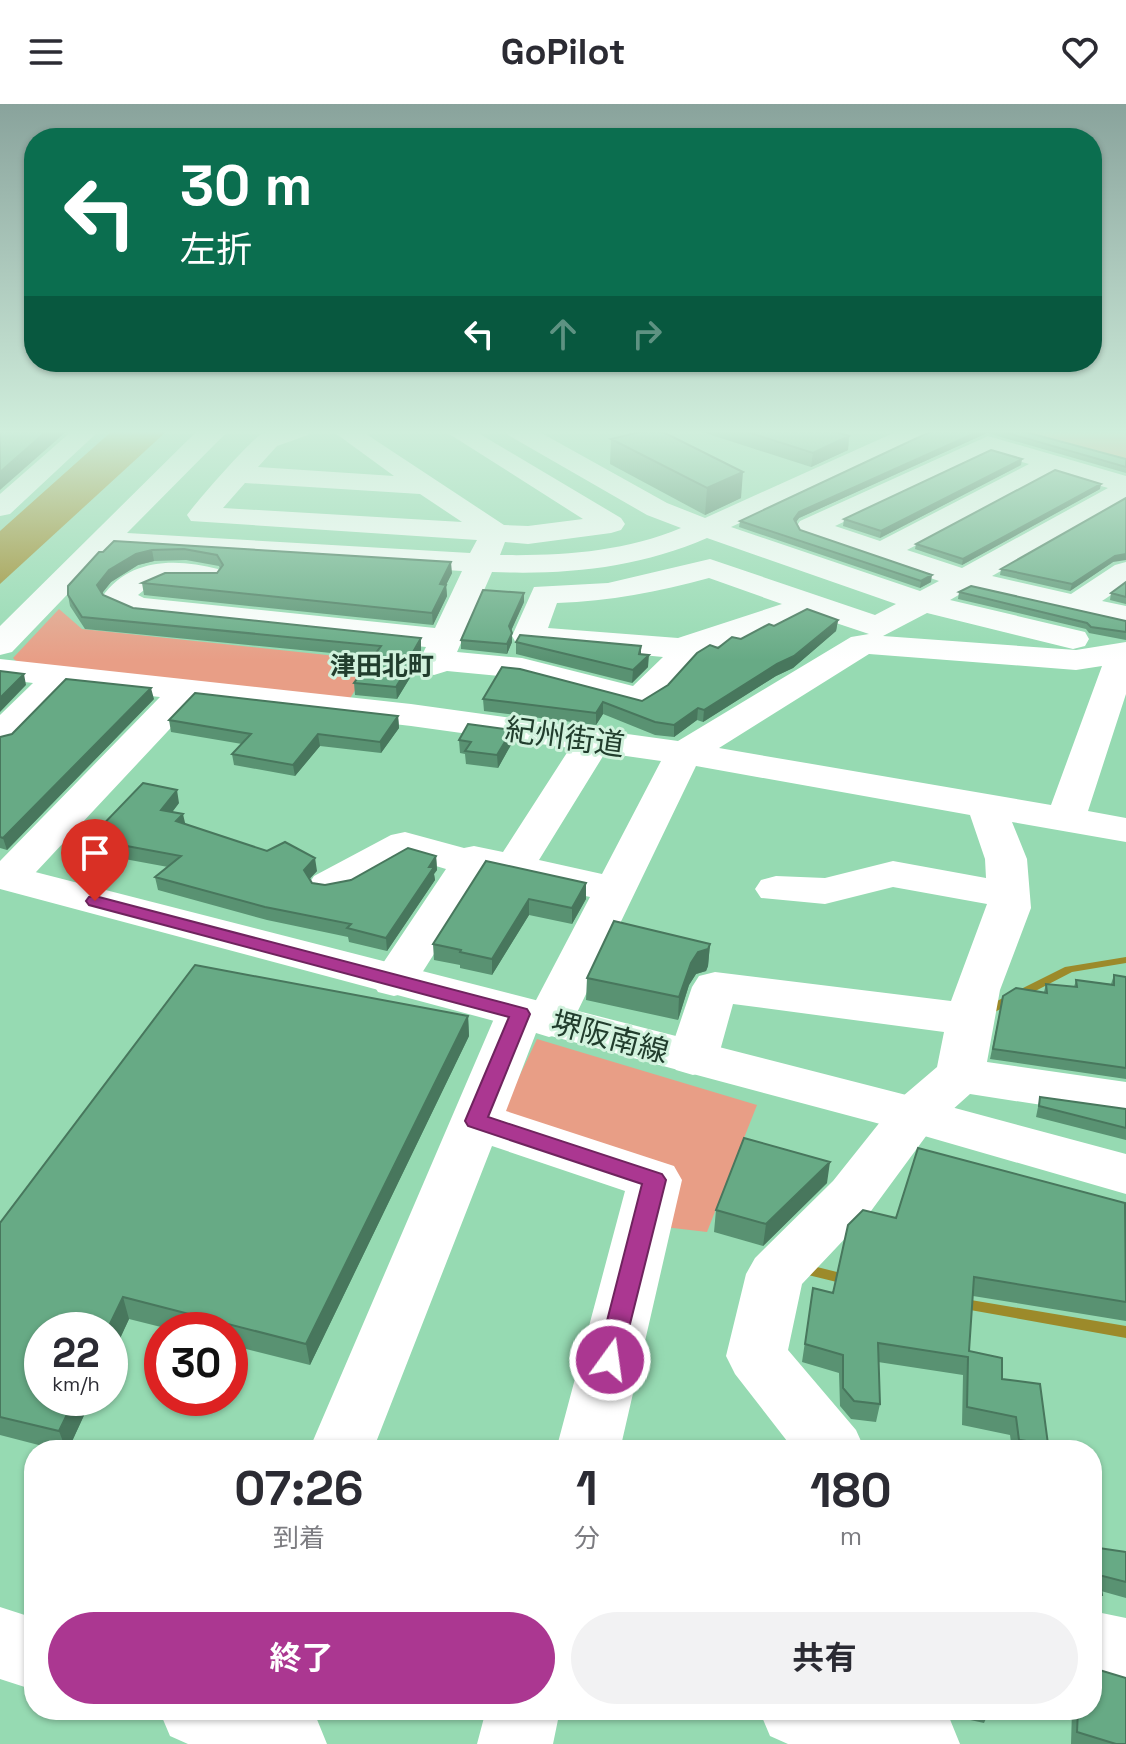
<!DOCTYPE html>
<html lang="ja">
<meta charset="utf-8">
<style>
body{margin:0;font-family:"Space Grotesk","Noto Sans JP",sans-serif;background:#f2f2f3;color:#2b2b33;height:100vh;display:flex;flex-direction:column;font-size:30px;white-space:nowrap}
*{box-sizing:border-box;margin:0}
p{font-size:26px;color:#7c7c81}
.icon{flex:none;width:44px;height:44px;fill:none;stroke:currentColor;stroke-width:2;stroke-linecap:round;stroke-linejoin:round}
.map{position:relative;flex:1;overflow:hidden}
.drawer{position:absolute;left:24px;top:1336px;width:1078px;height:280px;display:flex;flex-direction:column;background:#fff;border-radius:32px;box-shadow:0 2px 6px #0004}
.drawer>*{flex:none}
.hud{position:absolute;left:24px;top:24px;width:1078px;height:244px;border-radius:32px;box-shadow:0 2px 6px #0004;background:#0b6e4f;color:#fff;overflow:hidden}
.speed{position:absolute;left:24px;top:1208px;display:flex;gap:16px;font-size:40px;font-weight:700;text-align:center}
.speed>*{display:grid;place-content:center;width:104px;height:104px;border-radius:50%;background:#fff;box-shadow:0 2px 6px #0004;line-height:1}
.speed small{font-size:20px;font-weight:400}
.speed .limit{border:12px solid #d22;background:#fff;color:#111}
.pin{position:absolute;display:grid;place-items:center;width:68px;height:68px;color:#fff;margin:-82px -34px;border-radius:50% 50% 50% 0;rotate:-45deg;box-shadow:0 0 8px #0007}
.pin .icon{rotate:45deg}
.me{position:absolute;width:88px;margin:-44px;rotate:14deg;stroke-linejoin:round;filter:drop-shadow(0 0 6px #0008)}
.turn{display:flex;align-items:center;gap:28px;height:168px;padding:0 24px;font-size:36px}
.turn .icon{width:104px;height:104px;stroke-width:2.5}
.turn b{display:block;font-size:56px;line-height:68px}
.lanes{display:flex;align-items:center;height:76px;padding:0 24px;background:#0003;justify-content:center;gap:40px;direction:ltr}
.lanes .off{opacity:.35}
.eta{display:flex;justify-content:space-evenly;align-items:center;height:136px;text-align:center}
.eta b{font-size:48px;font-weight:700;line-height:56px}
.primary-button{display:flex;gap:16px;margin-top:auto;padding:16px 24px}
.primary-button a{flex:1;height:92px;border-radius:48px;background:#ab3791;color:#fff;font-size:32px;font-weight:700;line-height:92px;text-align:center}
.primary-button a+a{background:#f2f2f3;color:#2b2b33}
header{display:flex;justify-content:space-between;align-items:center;height:104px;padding:0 24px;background:#fff;font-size:36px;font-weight:700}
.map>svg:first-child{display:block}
</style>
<header><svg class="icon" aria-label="menu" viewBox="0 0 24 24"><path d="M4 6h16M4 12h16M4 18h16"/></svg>GoPilot<svg class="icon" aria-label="heart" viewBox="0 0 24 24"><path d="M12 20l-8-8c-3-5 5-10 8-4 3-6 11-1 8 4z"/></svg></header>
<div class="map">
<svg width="1126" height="1640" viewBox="0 0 1126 1640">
<rect width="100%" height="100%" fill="#96dab2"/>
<path fill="#e89e86" d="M1013 326H1126V355Z
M59 505 82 525 374 556 349 596 18 559 13 554Z
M537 935 757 1001 707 1128 656 1122 664 1068 499 1015Z"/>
<path fill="#9c8a2a" d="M113 326H168L0 480V427Z"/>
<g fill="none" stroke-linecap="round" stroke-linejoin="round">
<path fill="#9c8a2a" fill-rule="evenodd" d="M1126 853V859L1072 868 989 911 985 912 980 908 981 905 1065 863Z
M809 1161 849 1171 854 1172 856 1176 854 1180 849 1181 804 1170 802 1166 804 1162Z
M959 1194 1126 1222V1234L959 1204 954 1203 952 1199 954 1195Z"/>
<path fill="#fff" fill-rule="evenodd" d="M73 326H100L10 410 0 412V390Z
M198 326H229L127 429 470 449 477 436 191 417 187 411C197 397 248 339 260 331 275 323 295 326 311 326L308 331 277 342 258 363 394 372 331 326H360L504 421 528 422 583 415 443 326H473L621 414 625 420 621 426 611 429 528 440 505 438 500 451C562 452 623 448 681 424L647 411 508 331 505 326H536L667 399 705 414 900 326H933L930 331 731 423 920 487 939 477 800 429 796 423 800 417 988 332 1126 372V396L992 472 1071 490 1115 461 1126 458V481L1102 497 1126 502V522L969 485 950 496 1085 528 1089 535 1085 542 1073 545 927 509 883 532 1076 546 1126 538V590L1088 707 1126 714V738L1012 718 1027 755 1031 804 1000 886 987 958 1126 978V1014L970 990 932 1024 871 1107 802 1180 788 1246 856 1326 865 1346H794L735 1270 726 1252 746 1170 755 1154 833 1077 896 998 937 963 944 928 733 900 718 954 710 966 693 971 676 966 668 954 692 883 699 872 715 868 951 897 987 800 893 783 825 800 761 794 755 785 761 776 776 772 825 774 893 757 986 774 985 755 970 711 696 662 573 917 566 928 549 933 536 929 506 1007 674 1062 682 1076 620 1346H556L625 1087 492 1042 373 1346H309L496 910 503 899 520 894 535 898 590 793 485 769 410 888 394 892 378 888 371 877 446 765 409 754C381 770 347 798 314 790L308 781 314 772 391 731 405 728 464 744 474 742 503 748 570 644 411 622 196 597 22 783 0 785V757L160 593 68 583 13 639 0 642V611L33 579 0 575V555L411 600 678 637 851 533 869 530 812 511 698 549C693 570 660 601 640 606L521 574 447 567 434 571 422 568 417 561 426 543 136 513 107 500 102 493C129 454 176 454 218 465L222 471 218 477C186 485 166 466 138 491L144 494 435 524 462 467 111 445 12 548 0 551V522ZM990 349 1029 360 880 437 835 422ZM1054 368 1108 384 962 464 907 446ZM245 379 420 390 462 418 223 404ZM707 434 896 500 875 511 710 455 608 479 534 483 512 532 516 539 663 553 633 582 522 554 457 548 492 468C567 471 638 464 707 434ZM709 474 782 500 678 534 548 524 557 499C610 497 658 488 709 474ZM869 550 1076 566 1102 562 1051 701 719 644ZM605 649 661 657 602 770 539 756Z
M0 1503 34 1514V1586L0 1575Z
M1092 1507 1126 1514V1586L1092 1579Z
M159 1606H298L316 1613 327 1640H188L170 1632Z
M486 1606H560L553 1640H477Z
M759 1606H931L949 1613 960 1640H788L770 1632Z"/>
<path fill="#fff" fill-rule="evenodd" d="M0 759 914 993 1126 1050V1090L914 1029 0 785Z"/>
</g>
<path fill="#599272" d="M830 326 849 332 848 346 811 363 699 327Z
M934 326H1018L1126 355V369L987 329 799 414 796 418 800 426 931 478 920 484 739 423 740 417Z
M611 335 741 394 705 411 610 360Z
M1021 361 880 434 843 422 844 415Z
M1100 385 962 461 915 445 916 440Z
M114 437 452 469 446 481 447 492 433 521 144 491 142 479 217 469 220 465 219 462 186 456 154 457 138 461 111 478 102 489 103 491 133 504 421 546 415 558 416 564 397 595 355 591 354 579 373 553 85 525 70 502 68 491Z
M1113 458 1070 487 1000 471 1001 465Z
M1126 478V500L1110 496 1111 489Z
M959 488 1126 517V536L1089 529 1086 525 958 495Z
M524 498 511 527 512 538 507 550 461 545V536Z
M838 516 836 527 793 564 776 572 703 618 697 616 674 633 655 631 603 610 596 621 484 607 483 595 642 597 668 581 718 544 774 522Z
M516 538 641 542V550L648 563 632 579 516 550Z
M154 595 7 746 0 744V633Z
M398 612 399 624 381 649 320 642 295 672 234 661 232 650 242 640 171 628 169 616Z
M512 626V639L498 664 466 660 465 650 460 649 459 636Z
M179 699 172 708 185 721 317 767 309 775 312 779 325 781 351 776 436 752 437 766 434 770 435 776 387 847 349 838 348 833 267 816 158 786 155 773 168 763 92 749 89 735Z
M486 757 586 779V795L572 820 529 811 492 871 460 864V861L434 856 433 840Z
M710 840 708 862 706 867 696 870 689 881 678 916 586 896 587 874Z
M1114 871 1126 873V975L990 955 1003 892 1044 888 1046 880 1074 883 1076 876 1111 880Z
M468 912 469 932 310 1261 230 1241V1226H173L129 1215 110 1256V1226L92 1294 68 1346H58L0 1331V1119Z
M1040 993 1126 1005V1036L1036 1013Z
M827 1079 763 1142 714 1128 716 1106Z
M1126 1106V1217L973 1192 969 1247 1002 1275 1048 1340 1045 1346H1012L1010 1331 962 1321 963 1271 878 1258 880 1300 876 1318 851 1315 840 1302 839 1269 802 1258 813 1184 833 1189 896 1114Z
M1092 1443 1126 1448V1494L1101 1487 1095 1505 1096 1565 1126 1640H1071L1072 1606H1092Z
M938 1606H990L984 1619 952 1612Z"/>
<path fill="#48775d" d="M48 326H68L0 386V368Z
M982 326H987V329L799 414 794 421V415L799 408Z
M849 332 848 346 811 363 813 349Z
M1022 355 1021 361 880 434 881 427Z
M743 368 741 394 705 411 707 384Z
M1101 380 1100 385 962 461 963 455Z
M152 446 154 457 138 461 111 478 99 493 97 481 109 466 136 450Z
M1126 450V456L1113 458 1070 487 1072 480 1115 452Z
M451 458 452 469 446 481 447 492 433 521 432 509 440 480Z
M932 471 931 478 920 484 921 477Z
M524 489V498L509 531V522Z
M838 516 836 527 793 564 776 572 703 618 704 606Z
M512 529V538L507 550V540Z
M421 534V546L415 558 416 564 397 595 396 583Z
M641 542V554L649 551 648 563 632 579 633 566 639 550Z
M24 570 26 581 0 608V594Z
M151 584 154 595 7 746 3 734Z
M603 598V610L596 621V609Z
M698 604 697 616 674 633V621Z
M398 612 399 624 381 649 380 638Z
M512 626V639L498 664 497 651Z
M318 630 320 642 295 672 293 661Z
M177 686 179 699 164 719 161 706Z
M183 710 186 723 176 717Z
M436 752 437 766 434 770 435 776 387 847 386 834Z
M315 754 317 767 306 779 304 766Z
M586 779V795L572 820V804Z
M529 795V811L492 871V855Z
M710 840 708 862 706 867 696 870 689 881 678 916 679 893 691 859 698 848Z
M468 912 469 932 310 1261 306 1240Z
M830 1058 827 1079 763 1142 766 1120Z
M123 1193 129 1215 110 1256V1226H107Z
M75 1294H92L68 1346H66L59 1327Z
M1102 1491 1095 1505V1493Z"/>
<path fill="#67aa85" stroke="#48775d" stroke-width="2" d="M0 326H48L0 368Z
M648 326H659L743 368 707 384 611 335Z
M741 326H830L849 332 813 349Z
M934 326H982L799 408 794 415 800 426 932 471 921 477 740 417Z
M997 326H1018L1126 355V363Z
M991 346 1022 355 881 427 844 415Z
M1055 366 1101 380 963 455 916 440Z
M1126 394V450L1115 452 1072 480 1001 465Z
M114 437 451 458 440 480 446 481 432 509 142 479 165 469H217L223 461 217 451 184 445 152 446 136 450 109 466 97 481 103 491 133 504 421 534 413 548 415 552 396 583 354 579 381 542 82 513 68 491V482L99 448H103Z
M1126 478V493L1111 489Z
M971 482 1126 517V528L1091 523 1087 519 959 488Z
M483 486 524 489 509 522 512 529 507 540 461 536Z
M807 505 838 516 794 552 777 560 704 606 698 604 674 621 655 618 603 598 596 609 483 595 502 563 520 565 642 597 668 581 697 549 710 541 718 544 732 533 741 535 769 520 774 522Z
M520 531 641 542 639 550 649 551 633 566 516 538Z
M0 567 24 570 0 594Z
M66 575 151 584 3 734 0 733V633L12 630Z
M195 589 398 612 380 638 318 630 293 661 232 650 251 630 169 616Z
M468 620 512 626 497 651 465 647 471 638 459 636Z
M143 679 177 686 161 706 183 710 176 717 267 747 285 738 315 754 304 766 312 779 325 781 351 776 408 744 436 752 429 763H434L386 834 347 824 351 820 265 803 155 773 181 752 89 735Z
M486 757 586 779 572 804 529 795 492 855 460 848 461 846 433 840Z
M614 817 710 840 708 845 698 848 691 859 679 893 587 874Z
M195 861 468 912 306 1240 123 1193 107 1226H42V1294H75L59 1327 0 1313V1119Z
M1114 871 1126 873V964L993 945 1003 892 1016 884 1047 889 1046 880 1077 883 1076 876 1114 881Z
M1040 993 1126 1005V1024L1039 1002Z
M744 1034 830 1058 766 1120 716 1106Z
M918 1044 1125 1099 1126 1198 974 1173 969 1247 1002 1254V1275L1040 1280 1048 1340 1019 1336 1016 1313 967 1303 968 1253 878 1239 880 1300 854 1297 843 1284V1251L805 1240 813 1184 833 1189 848 1121 863 1106 896 1114Z
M1092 1443 1126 1448V1478L1099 1471 1102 1491 1095 1493 1096 1565 1126 1574V1640H1116L1077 1628 1078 1606H1092Z"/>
<linearGradient id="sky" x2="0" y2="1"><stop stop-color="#89a39c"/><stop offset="0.59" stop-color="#d0eedc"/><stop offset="1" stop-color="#d0eedc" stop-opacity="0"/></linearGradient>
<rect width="1126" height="556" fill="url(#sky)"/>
<path fill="#ab3791" stroke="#6f245e" stroke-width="2" d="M95 792 527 905 530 910 488 1013 662 1070 666 1076 619 1264 610 1267 601 1264 597 1256 642 1080 468 1022 465 1017 509 913 89 801 86 797 89 793Z"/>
<g text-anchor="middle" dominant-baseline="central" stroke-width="6" stroke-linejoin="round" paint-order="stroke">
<g font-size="26" font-weight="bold" fill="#213d2d" stroke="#d1f2dd">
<text x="382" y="562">津田北町</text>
</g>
<g font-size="30" fill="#213d2d" stroke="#d1f2dd">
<text transform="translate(565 633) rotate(8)">紀州街道</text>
<text transform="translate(610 933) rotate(15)">堺阪南線</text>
</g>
</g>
</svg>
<div class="speed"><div>22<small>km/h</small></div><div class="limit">30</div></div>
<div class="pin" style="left:95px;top:797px;background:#d93025"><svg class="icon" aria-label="arrive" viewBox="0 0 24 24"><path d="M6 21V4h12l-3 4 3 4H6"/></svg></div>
<svg class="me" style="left:610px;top:1256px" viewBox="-20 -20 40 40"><circle r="17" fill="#ab3791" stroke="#fff" stroke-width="3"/><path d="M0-11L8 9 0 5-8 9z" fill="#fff"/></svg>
<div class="hud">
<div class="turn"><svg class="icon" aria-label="left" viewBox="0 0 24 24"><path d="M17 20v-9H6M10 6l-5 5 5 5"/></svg><div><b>30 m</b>左折</div></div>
<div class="lanes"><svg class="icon" aria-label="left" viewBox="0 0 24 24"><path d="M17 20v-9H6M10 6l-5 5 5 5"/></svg><svg class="icon off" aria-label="ahead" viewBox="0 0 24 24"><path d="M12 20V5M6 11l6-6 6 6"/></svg><svg class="icon off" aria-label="right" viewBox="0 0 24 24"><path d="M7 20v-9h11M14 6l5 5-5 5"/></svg></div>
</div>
<section class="drawer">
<div class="eta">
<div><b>07:26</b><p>到着</p></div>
<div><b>1</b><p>分</p></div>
<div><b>180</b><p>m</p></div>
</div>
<div class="primary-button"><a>終了</a><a>共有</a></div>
</section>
</div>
